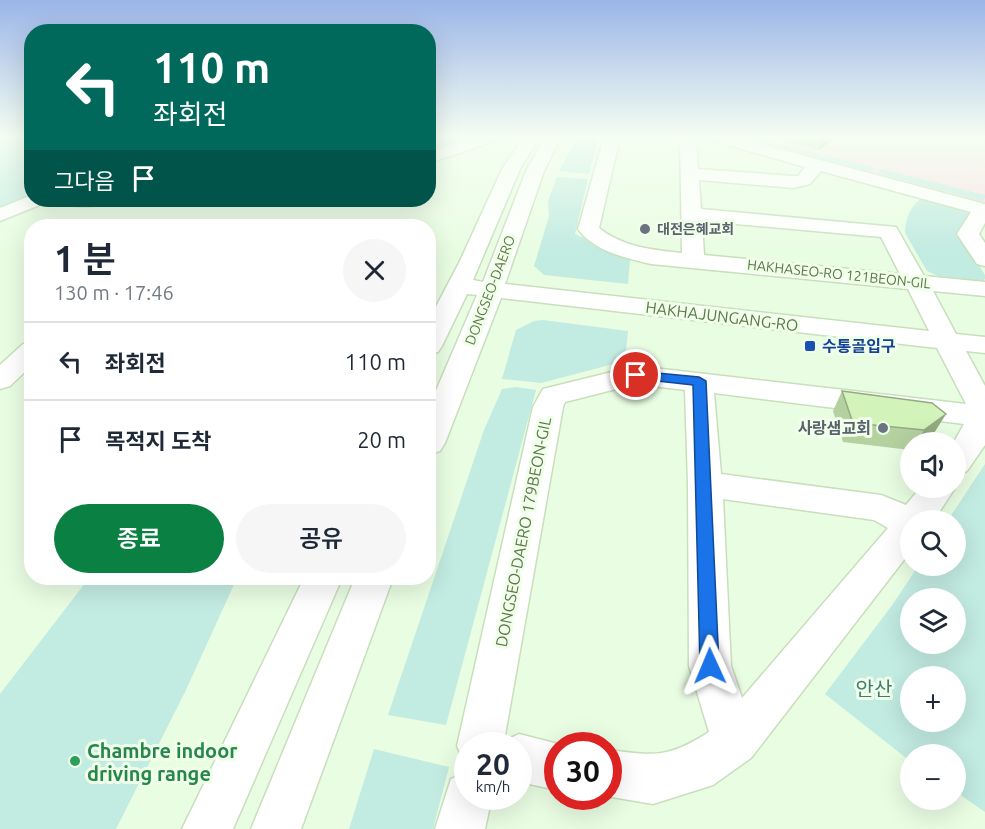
<!DOCTYPE html>
<html lang="ko">
<meta charset="utf-8">
<style>
body{margin:0;font-family:Ubuntu,"Noto Sans KR",sans-serif;background:#f6f6f7;color:#1f2937;height:100vh;display:flex;flex-direction:column;font-size:22px;white-space:nowrap}
*{box-sizing:border-box;margin:0}
p{font-size:20px;color:#747a83}
.icon{flex:none;width:33px;height:33px;fill:none;stroke:currentColor;stroke-width:2;stroke-linecap:round;stroke-linejoin:round}
.map{position:relative;flex:1;overflow:hidden}
.details{position:absolute;left:24px;top:219px;width:412px;height:366px;display:flex;flex-direction:column;background:#fff;border-radius:24px;box-shadow:0 6px 24px #0002}
.details>*{flex:none}
.guide{position:absolute;left:24px;top:24px;width:412px;height:183px;border-radius:24px;box-shadow:0 6px 24px #0002;background:#00695c;color:#fff;overflow:hidden}
.tools{position:absolute;left:900px;top:432px;display:grid;gap:12px}
.tools a{display:grid;place-items:center;width:66px;height:66px;border-radius:50%;background:#fff;box-shadow:0 6px 24px #0002;font-size:30px}
.speed{position:absolute;left:454px;top:732px;display:flex;gap:12px;font-size:30px;font-weight:700;text-align:center}
.speed>*{display:grid;place-content:center;width:78px;height:78px;border-radius:50%;background:#fff;box-shadow:0 6px 24px #0002;line-height:1}
.speed small{font-size:15px;font-weight:400}
.speed .limit{border:9px solid #d22;background:#fff;color:#111}
.pin{position:absolute;display:grid;place-items:center;width:51px;height:51px;color:#fff;margin:-26px;border:3px solid #fff;border-radius:50%;box-shadow:0 2px 6px #0007}
.me{position:absolute;width:66px;margin:-33px;rotate:359deg;stroke-linejoin:round;filter:drop-shadow(0 0 4px #0008)}
.turn{display:flex;align-items:center;gap:21px;height:126px;padding:0 30px;font-size:27px}
.turn .icon{width:78px;height:78px;stroke-width:2.5}
.turn b{display:block;font-size:42px;line-height:51px}
.then{display:flex;align-items:center;height:57px;padding:0 30px;background:#0003;gap:12px;font-size:22px}
.round{display:grid;place-items:center;flex:none;width:63px;height:63px;border-radius:32px;background:#f6f6f7}
.headline{display:flex;align-items:center;justify-content:space-between;height:102px;padding:0 30px}
h1{font-size:36px;font-weight:600;line-height:45px}
.primary-button{display:flex;gap:12px;margin-top:auto;padding:12px 30px}
.primary-button a{flex:1;height:69px;border-radius:36px;background:#0b8043;color:#fff;font-size:24px;font-weight:600;line-height:69px;text-align:center}
.primary-button a+a{background:#f6f6f7;color:#1f2937}
ul{padding:0;list-style:none}
li{display:flex;align-items:center;gap:18px;height:78px;padding:0 30px;border-top:2px solid #e0e1e3}
li div{flex:1}
li b{display:block;font-size:22px}
li em{font-style:normal}
.map>svg:first-child{display:block}
</style>
<div class="map">
<svg width="985" height="829" viewBox="0 0 985 829">
<rect width="100%" height="100%" fill="#e9fde3"/>
<path fill="#f9e0e5" d="M735 137H985V204L859 170Z"/>
<path fill="#c2ebe1" fill-rule="evenodd" d="M0 137H31L32 200H107L75 205 43 201 0 213Z
M429 137H469L471 140 429 155Z
M736 137H752L875 168 876 170 866 171Z
M576 140 598 141 589 174 559 171Z
M881 169 985 195V198L982 201 884 175 878 172Z
M557 177 588 179 575 234 630 259 628 284 544 275 534 266 549 216 548 201Z
M921 199 965 210 969 214 958 232 985 275V279L982 281 938 276 927 271 905 233C905 221 910 205 921 199Z
M543 320 628 331 625 361 541 383 502 379 516 330 534 321Z
M516 387 536 390 446 725 388 715 484 430 502 389Z
M985 464V812L956 792V754H910V761L825 694 893 604 918 566H956V520H948ZM910 598H956V644H910ZM910 676H956V722H910Z
M89 578H237L185 692 116 829H0V694Z
M374 749 449 767 433 829H349Z"/>
<g fill="none" stroke-linecap="round" stroke-linejoin="round">
<g stroke="#c8dfbc" stroke-width="3">
<path id="minor" d="M477 137H501L499 140 429 163V152Z
M524 137H540L520 169 473 280 483 282 526 171 545 137H561L544 171 505 284 929 331 908 289 651 264C626 258 593 251 578 229L604 137H620L599 228C622 247 653 250 682 253L680 137H696L698 169 793 176H798L805 167 710 140 708 137H734L985 204V223L979 234 985 243V266L977 264 957 234 971 212 821 171 810 184 793 188 699 180 701 209 896 227 924 276 985 282V296L933 291 956 334 985 337V353L966 351 985 386V445L967 471 956 475 954 442 964 424 714 393 721 474 881 495 906 505 920 488H955L934 520H910V552L751 758 713 785 653 804 606 796H609V750C656 756 668 758 709 732L689 666 688 484 685 390 636 384 565 402 563 407 504 741 519 734 566 746H558V790L519 782V746H468V764L464 762 457 746 533 407 543 389 636 366 966 404 937 348 501 298 445 443 440 451 429 454V407L477 295 467 294 442 346 438 352 429 354V320L460 261 502 169ZM702 221 881 237 900 274 704 255ZM723 499 874 520 888 528 742 698 731 666Z
M32 195V200H45L42 204 0 221V208Z
M60 200H107L104 204C91 207 76 207 63 204Z
M32 342V365L10 386 0 389V365L23 344Z
M304 578H342L233 829H182Z
M355 578H393L301 829H251Z
M468 772V796H492L485 829H435L451 779Z"/>
</g>
<use href="#minor" fill="#fff" fill-rule="evenodd"/>
</g>
<path fill="#b5d1a0" d="M765 137H838L819 150Z
M842 391 946 414 934 433 922 442H910V450L843 442 833 411Z"/>
<path fill="#93aa82" d="M823 137H838L819 150Z
M946 414 934 433 922 442H917L924 430Z"/>
<path fill="#d2f3ba" stroke="#93aa82" stroke-width="1.5" d="M842 391 932 403 946 414 924 430 853 423Z"/>
<linearGradient id="sky" x2="0" y2="1"><stop stop-color="#9bb5e8"/><stop offset="0.54" stop-color="#f5fef2"/><stop offset="1" stop-color="#f5fef2" stop-opacity="0"/></linearGradient>
<rect width="985" height="253" fill="url(#sky)"/>
<path fill="#1a73e8" stroke="#114b97" stroke-width="1.5" d="M636 371 699 377 706 381 719 666 717 673 710 676 703 673 700 666 693 385 631 378 630 375Z"/>
<g fill="#6b7280" stroke="#efffea" stroke-width="2">
<circle cx="645" cy="229" r="6"/>
<circle cx="883" cy="428" r="6"/>
</g>
<rect fill="#1a4fb4" stroke="#efffea" stroke-width="2" x="804" y="340" width="12" height="12" rx="3"/>
<circle fill="#2e9e5b" stroke="#efffea" stroke-width="2" cx="75" cy="761" r="6"/>
<g text-anchor="middle" dominant-baseline="central" stroke-width="6" stroke-linejoin="round" paint-order="stroke">
<g font-size="14" font-weight="bold" fill="#5b616d" stroke="#efffea" text-anchor="start">
<text x="657" y="229">대전은혜교회</text>
</g>
<g font-size="14" fill="#5e7649" stroke="#efffea">
<text transform="translate(839 274) rotate(6)">HAKHASEO-RO 121BEON-GIL</text>
<text transform="translate(490 290) rotate(-69)">DONGSEO-DAERO</text>
</g>
<g font-size="16" fill="#5e7649" stroke="#efffea">
<text transform="translate(722 316) rotate(7)">HAKHAJUNGANG-RO</text>
<text transform="translate(523 532) rotate(-79)">DONGSEO-DAERO 179BEON-GIL</text>
</g>
<g font-size="16" font-weight="bold" fill="#164399" stroke="#efffea" text-anchor="start">
<text x="822" y="346">수통골입구</text>
</g>
<g font-size="16" font-weight="bold" fill="#5b616d" stroke="#efffea" text-anchor="end">
<text x="871" y="428">사랑샘교회</text>
</g>
<g font-size="20" fill="#407c75" stroke="#efffea">
<text x="874" y="688">안산</text>
</g>
<g font-size="20" font-weight="bold" fill="#27864d" stroke="#efffea" text-anchor="start">
<text x="87" y="750">Chambre indoor<tspan x="87" dy="23">driving range</tspan></text>
</g>
</g>
</svg>
<div class="tools">
<a><svg class="icon" aria-label="sound" viewBox="0 0 24 24"><path d="M4 9h4l5-4v14l-5-4H4zM17 9q2 3 0 6"/></svg></a>
<a><svg class="icon" aria-label="search" viewBox="0 0 24 24"><circle cx="10" cy="10" r="6"/><path d="M15 15l6 6"/></svg></a>
<a><svg class="icon" aria-label="layers" viewBox="0 0 24 24"><path d="M12 4l9 5-9 5-9-5zM3 14l9 5 9-5"/></svg></a>
<a>+</a>
<a>−</a>
</div>
<div class="speed"><div>20<small>km/h</small></div><div class="limit">30</div></div>
<div class="pin" style="left:636px;top:375px;background:#d93025"><svg class="icon" aria-label="arrive" viewBox="0 0 24 24"><path d="M6 21V4h12l-3 4 3 4H6"/></svg></div>
<svg class="me" style="left:710px;top:666px" viewBox="-20 -20 40 40"><path d="M0-17L14 15 0 8-14 15z" fill="#1a73e8" stroke="#fff" stroke-width="4"/></svg>
<div class="guide">
<div class="turn"><svg class="icon" aria-label="left" viewBox="0 0 24 24"><path d="M17 20v-9H6M10 6l-5 5 5 5"/></svg><div><b>110 m</b>좌회전</div></div>
<div class="then">그다음<svg class="icon" aria-label="arrive" viewBox="0 0 24 24"><path d="M6 21V4h12l-3 4 3 4H6"/></svg></div>
</div>
<section class="details">
<div class="headline"><div><h1>1 분</h1><p>130 m · 17:46</p></div><a class="round"><svg class="icon" aria-label="close" viewBox="0 0 24 24"><path d="M6 6l12 12M18 6L6 18"/></svg></a></div>
<ul>
<li><svg class="icon" aria-label="left" viewBox="0 0 24 24"><path d="M17 20v-9H6M10 6l-5 5 5 5"/></svg><div><b>좌회전</b></div><em>110 m</em></li>
<li><svg class="icon" aria-label="arrive" viewBox="0 0 24 24"><path d="M6 21V4h12l-3 4 3 4H6"/></svg><div><b>목적지 도착</b></div><em>20 m</em></li>
</ul>
<div class="primary-button"><a>종료</a><a>공유</a></div>
</section>
</div>
